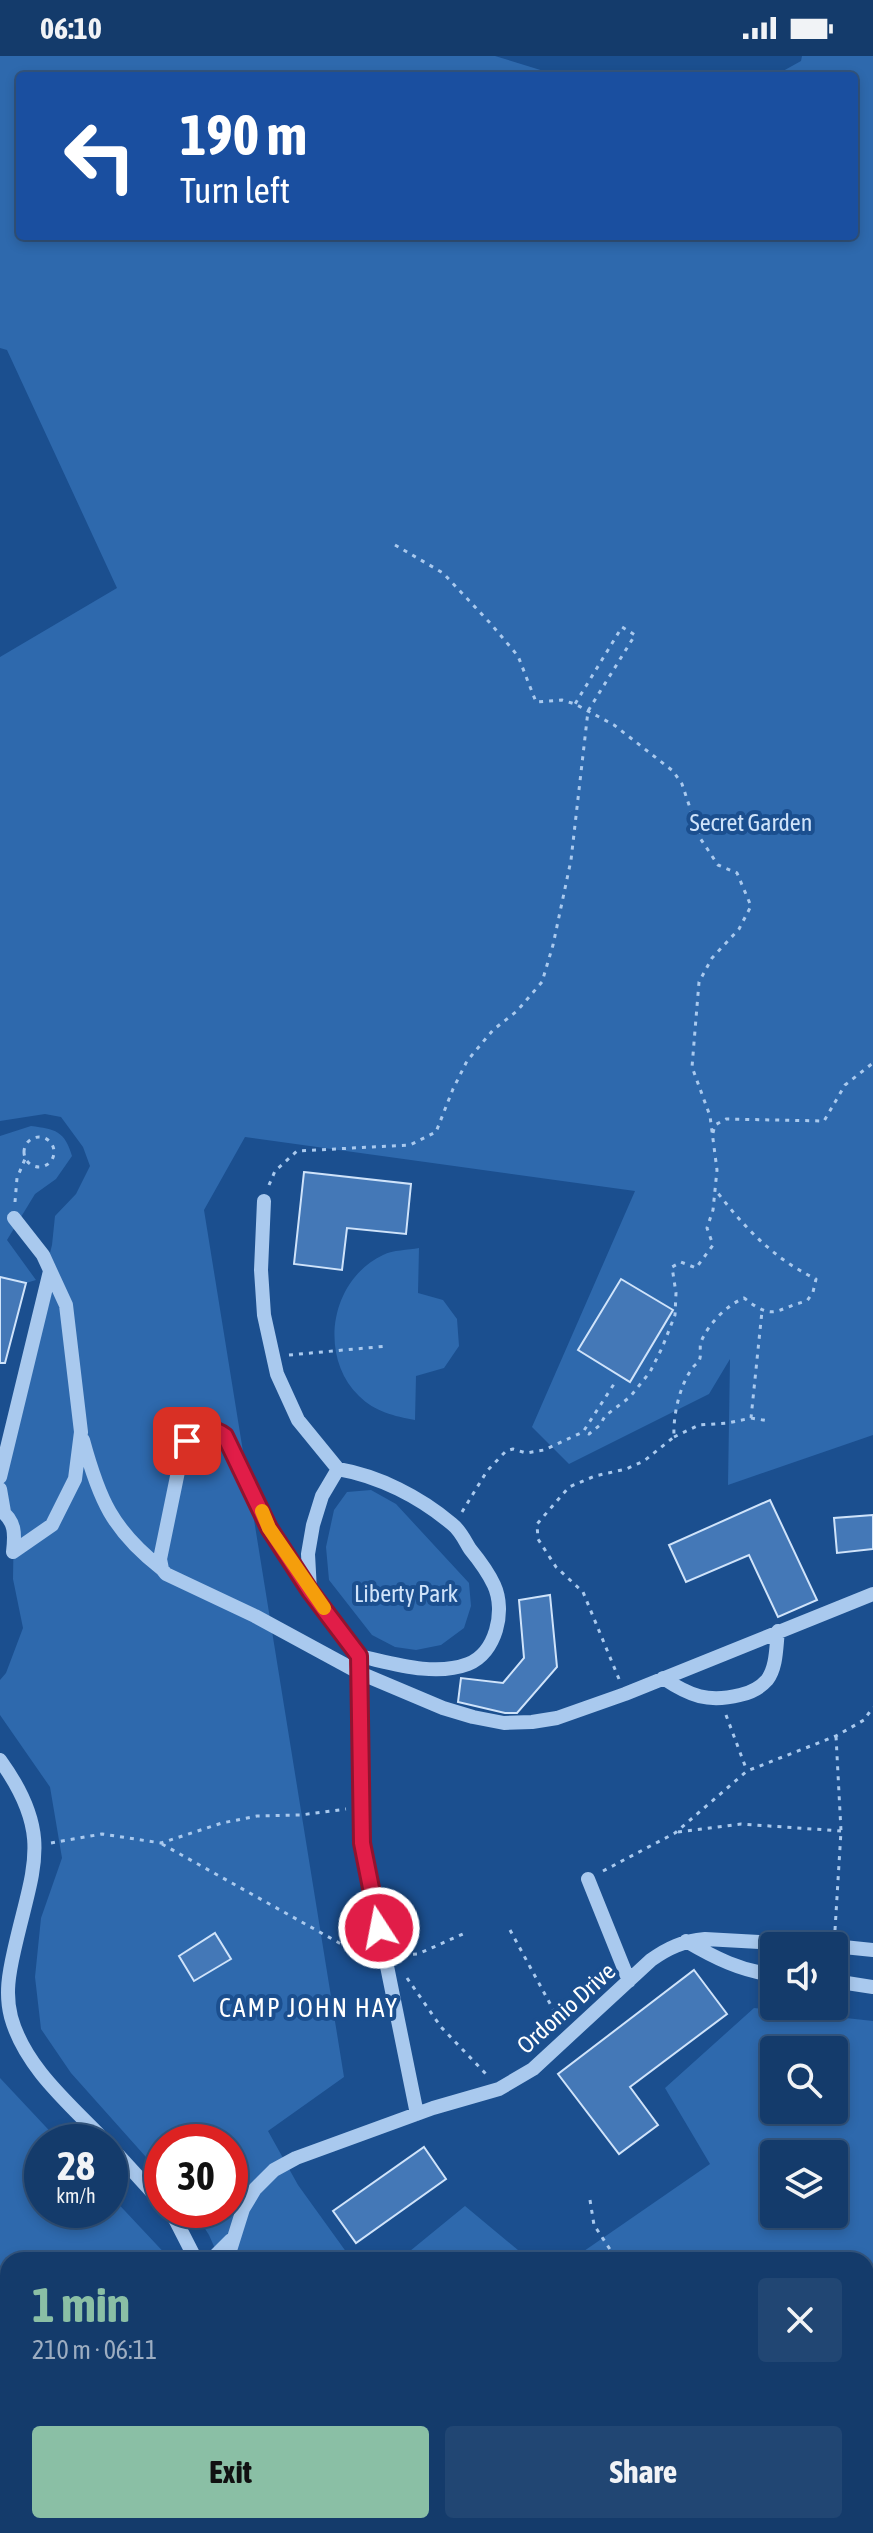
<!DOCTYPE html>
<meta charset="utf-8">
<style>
body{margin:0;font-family:"Asap Condensed",sans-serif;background:#214673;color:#f1f3f6;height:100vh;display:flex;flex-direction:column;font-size:30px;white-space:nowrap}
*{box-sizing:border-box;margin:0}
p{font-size:26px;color:#9dadc1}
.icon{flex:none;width:44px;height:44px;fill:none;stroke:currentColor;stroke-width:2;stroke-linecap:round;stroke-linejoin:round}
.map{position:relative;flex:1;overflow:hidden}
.sheet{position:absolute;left:0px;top:2196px;width:874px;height:282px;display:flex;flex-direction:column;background:#143b6b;border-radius:24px 24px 0 0;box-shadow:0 4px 12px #0003,0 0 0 2px #33557e}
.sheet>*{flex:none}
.banner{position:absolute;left:16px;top:16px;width:842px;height:168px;border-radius:8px;box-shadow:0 4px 12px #0003,0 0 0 2px #33557e;background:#1a4fa0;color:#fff;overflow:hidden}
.buttons{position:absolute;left:760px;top:1876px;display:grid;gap:16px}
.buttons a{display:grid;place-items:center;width:88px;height:88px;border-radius:8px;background:#143b6b;box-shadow:0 4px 12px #0003,0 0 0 2px #33557e;font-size:40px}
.speed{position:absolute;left:24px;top:2068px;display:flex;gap:16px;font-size:40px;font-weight:700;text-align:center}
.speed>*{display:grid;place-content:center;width:104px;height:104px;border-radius:50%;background:#143b6b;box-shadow:0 4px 12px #0003,0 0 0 2px #33557e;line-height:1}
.speed small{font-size:20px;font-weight:400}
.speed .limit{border:12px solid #d22;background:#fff;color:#111}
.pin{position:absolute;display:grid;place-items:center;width:68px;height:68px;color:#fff;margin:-34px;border-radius:16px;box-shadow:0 4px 12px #0006}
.me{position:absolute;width:88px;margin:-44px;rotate:349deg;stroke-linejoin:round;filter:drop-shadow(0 0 6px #0008)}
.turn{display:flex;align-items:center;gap:28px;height:168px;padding:0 32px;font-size:36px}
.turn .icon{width:104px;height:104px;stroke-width:2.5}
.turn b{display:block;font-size:56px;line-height:68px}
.round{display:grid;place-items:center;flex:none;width:84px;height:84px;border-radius:8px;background:#214673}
.headline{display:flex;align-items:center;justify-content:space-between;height:136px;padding:0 32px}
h1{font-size:48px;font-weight:700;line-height:60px;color:#8abfa5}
.action{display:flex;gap:16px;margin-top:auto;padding:16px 32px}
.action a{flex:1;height:92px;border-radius:8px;background:#8abfa5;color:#111;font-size:32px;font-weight:700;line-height:92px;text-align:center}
.action a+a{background:#214673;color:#f1f3f6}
.status{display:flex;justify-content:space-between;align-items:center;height:56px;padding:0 40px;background:#143b6b;direction:ltr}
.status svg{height:22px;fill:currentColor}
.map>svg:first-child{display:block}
</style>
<div class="status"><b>06:10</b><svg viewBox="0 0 49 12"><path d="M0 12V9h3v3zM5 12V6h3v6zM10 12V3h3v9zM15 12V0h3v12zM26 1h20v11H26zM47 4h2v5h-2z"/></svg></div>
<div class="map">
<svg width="873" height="2477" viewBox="0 0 873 2477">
<rect width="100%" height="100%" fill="#1b4f8f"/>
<path fill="#2e69ad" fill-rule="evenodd" d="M0 0H495L560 20H20V180H854V20H774L801 5 802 0H873V1379L728 1429 730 1303 709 1338 569 1408 532 1371 635 1135 245 1081 204 1154 344 2021 268 2075 298 2129 352 2204H220L209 2179 193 2154H230V2086H162V2119L71 2017 41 1973 35 1921 41 1862 62 1802 50 1731 0 1659V1624L6 1617 23 1572 13 1523 14 1461 3 1437 0 1395 52 1189 55 1160 76 1138 90 1110 83 1091 61 1061 45 1058 0 1065V601L117 532 7 294 0 292Z
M31 1070C55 1073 65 1075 72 1100L56 1123 35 1138 7 1184 36 1224 26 1227 0 1221V1080Z
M419 1192 418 1237 443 1244 457 1263 459 1290 444 1312 416 1320 415 1364C394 1360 375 1356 359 1340 318 1300 330 1224 383 1199 393 1194 408 1194 419 1192Z
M371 1434 396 1448 469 1527 471 1550 464 1572 441 1589 416 1594 395 1591 372 1579 329 1524 326 1491 334 1454 347 1436Z
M754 1952 873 1965V2477H486L481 2470H866V2204H571L710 2108 665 2032ZM774 1994H834V2054H774ZM774 2098H834V2158H774Z
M0 2022 60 2086H42V2154H110V2139L171 2204H8V2470H169L168 2477H0Z
M465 2150 530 2204H399Z"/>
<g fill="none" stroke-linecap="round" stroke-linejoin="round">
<path stroke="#9cc4f0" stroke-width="6" d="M544 2470 548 2477"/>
</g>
<path fill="#4478b7" stroke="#cfe3fa" stroke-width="2" d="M304 1116 411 1128 406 1178 347 1172 342 1214 294 1208Z
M0 1221 26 1227 5 1307H0Z
M621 1223 673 1254 630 1326 578 1294Z
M770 1444 817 1544 778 1561 749 1499 686 1526 669 1489Z
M873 1459V1493L837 1497 834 1462Z
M550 1539 557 1611 517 1657H505L458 1646 461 1622 503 1627 524 1602 519 1544Z
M215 1877 231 1903 194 1925 179 1900Z
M694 1914 727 1958 630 2031 658 2069 619 2098 558 2018Z
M424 2091 446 2123 356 2187 333 2155Z"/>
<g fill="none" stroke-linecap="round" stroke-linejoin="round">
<path stroke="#a9c9ee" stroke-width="3" stroke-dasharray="4 6" stroke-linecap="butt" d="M395 489 443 517 491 568 518 600 536 646 562 644 575 648 614 669 673 715 682 728 700 782 718 809 737 817 751 850 739 873 712 902 699 926 692 1011 710 1060 717 1114 713 1154 707 1172 713 1189 696 1212 681 1206 672 1211 676 1237 675 1259 662 1292 650 1316 630 1341 605 1360 600 1369 589 1378 583 1376
M713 1077 715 1069 726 1063 824 1065 845 1029 873 1007
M24 1096a15 15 0 1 1 30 0a15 15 0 1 1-30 0Z
M269 1129 275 1115 297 1095 410 1089 436 1076 453 1033 467 1005 493 974 517 955 542 926 553 889 571 804 588 655 635 579 622 571 575 648
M15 1146 17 1122 25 1103
M289 1299 388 1290
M751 1362 769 1365
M674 1381 699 1369 728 1367 751 1362 762 1255
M462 1456 487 1415 506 1395 513 1393 526 1397 544 1394 583 1376 614 1328
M619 1623 583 1536 556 1511 538 1483 537 1468 569 1431 595 1420 626 1413 644 1405 674 1381C673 1360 679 1332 691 1314 693 1310 697 1308 699 1305 702 1299 699 1292 701 1286 708 1268 727 1249 744 1242 775 1266 774 1253 807 1245L813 1236 816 1223C774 1203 745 1172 717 1136
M726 1659 747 1715
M678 1776 741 1768 841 1775
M51 1787 102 1778 161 1787 222 1767 257 1760 301 1759 346 1753
M162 1788 368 1903
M603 1815 675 1777 747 1715 836 1680 864 1664 873 1651
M510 1874 560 1966
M835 1874 841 1775 836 1680
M403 1899 418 1898 465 1877
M407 1922 441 1971 486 2018
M590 2144 594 2169 617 2204
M866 2368 873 2364
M615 2470 641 2475
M396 2477 405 2470
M469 2477 479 2470"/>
<path stroke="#a9c9ee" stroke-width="14" d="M264 1145 261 1214 264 1259 277 1318 298 1364 338 1413C379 1420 420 1441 452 1468 460 1474 465 1485 470 1493 479 1504 488 1516 494 1529 506 1555 496 1597 468 1608 434 1621 392 1607 359 1600
M83 1384C99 1443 112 1474 162 1513
M338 1413 322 1440 313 1469 308 1498 310 1535 359 1600 362 1787 417 2058
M0 1421 50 1215
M0 1433 4 1456
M0 1454C16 1465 15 1479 13 1496
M13 1496 52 1469 75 1423 81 1376 66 1249 43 1199 14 1162
M310 1535 269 1472 225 1380C204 1362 188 1382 181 1401L160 1503 162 1513 166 1518 255 1560 360 1617 443 1652 473 1661 504 1667 532 1666 557 1662 625 1638 873 1538
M663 1622C690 1640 708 1647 740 1639 749 1637 760 1632 767 1624 777 1611 776 1590 778 1575
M0 1704C55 1780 32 1813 14 1895 9 1917 5 1938 11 1961 25 2012 71 2049 106 2086
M588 1823 629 1925
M686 1885C715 1902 741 1915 774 1919
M834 1890 873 1894
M834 1925 873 1931
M110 2090 162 2147
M168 2154 175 2163 196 2204
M211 2204 231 2184
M227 2204 243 2153 255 2133 274 2114 296 2102 433 2052 499 2033 533 2013 651 1904C668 1892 683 1885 705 1883L830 1890
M328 2470 332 2477"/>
</g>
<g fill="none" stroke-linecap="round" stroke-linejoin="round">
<g stroke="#92132f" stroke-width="20">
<path id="route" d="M187 1385C197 1374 213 1370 225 1380L269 1472 310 1535 359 1600 362 1787 379 1872"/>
</g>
<use href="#route" stroke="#e11d48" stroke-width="14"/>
<path stroke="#f59e0b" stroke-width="14" d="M262 1455 269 1472 324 1552"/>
</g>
<g text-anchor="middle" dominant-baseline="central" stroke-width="8" stroke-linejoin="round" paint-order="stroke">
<g font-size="24" fill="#cfe3fa" stroke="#1b4f8f">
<text x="751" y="766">Secret Garden</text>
<text x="406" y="1537">Liberty Park</text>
</g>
<g font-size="24" fill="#fff" stroke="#1b4f8f">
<text transform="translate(566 1952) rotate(-42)">Ordonio Drive</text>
</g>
<g font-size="26" letter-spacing="2" fill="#fff" stroke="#1b4f8f">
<text x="309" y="1952">CAMP JOHN HAY</text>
</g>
</g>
</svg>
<div class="buttons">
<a><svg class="icon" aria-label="sound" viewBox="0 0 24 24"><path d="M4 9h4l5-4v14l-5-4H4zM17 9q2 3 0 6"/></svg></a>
<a><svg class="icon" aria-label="search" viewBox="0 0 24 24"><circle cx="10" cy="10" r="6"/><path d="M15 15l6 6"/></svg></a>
<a><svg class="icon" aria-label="layers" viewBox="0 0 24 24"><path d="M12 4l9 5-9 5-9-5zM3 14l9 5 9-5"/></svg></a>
</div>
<div class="speed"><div>28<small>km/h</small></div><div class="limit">30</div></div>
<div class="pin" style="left:187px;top:1385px;background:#d93025"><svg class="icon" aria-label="arrive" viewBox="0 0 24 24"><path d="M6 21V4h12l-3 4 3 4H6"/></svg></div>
<svg class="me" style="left:379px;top:1872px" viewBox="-20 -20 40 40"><circle r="17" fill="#e11d48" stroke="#fff" stroke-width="3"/><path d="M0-11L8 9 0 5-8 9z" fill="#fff"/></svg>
<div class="banner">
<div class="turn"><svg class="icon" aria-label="left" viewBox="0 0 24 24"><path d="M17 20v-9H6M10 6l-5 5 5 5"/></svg><div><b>190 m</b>Turn left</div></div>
</div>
<section class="sheet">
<div class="headline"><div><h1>1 min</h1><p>210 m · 06:11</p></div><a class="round"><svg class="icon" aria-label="close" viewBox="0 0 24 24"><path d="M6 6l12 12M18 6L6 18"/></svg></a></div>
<div class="action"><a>Exit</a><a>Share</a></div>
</section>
</div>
